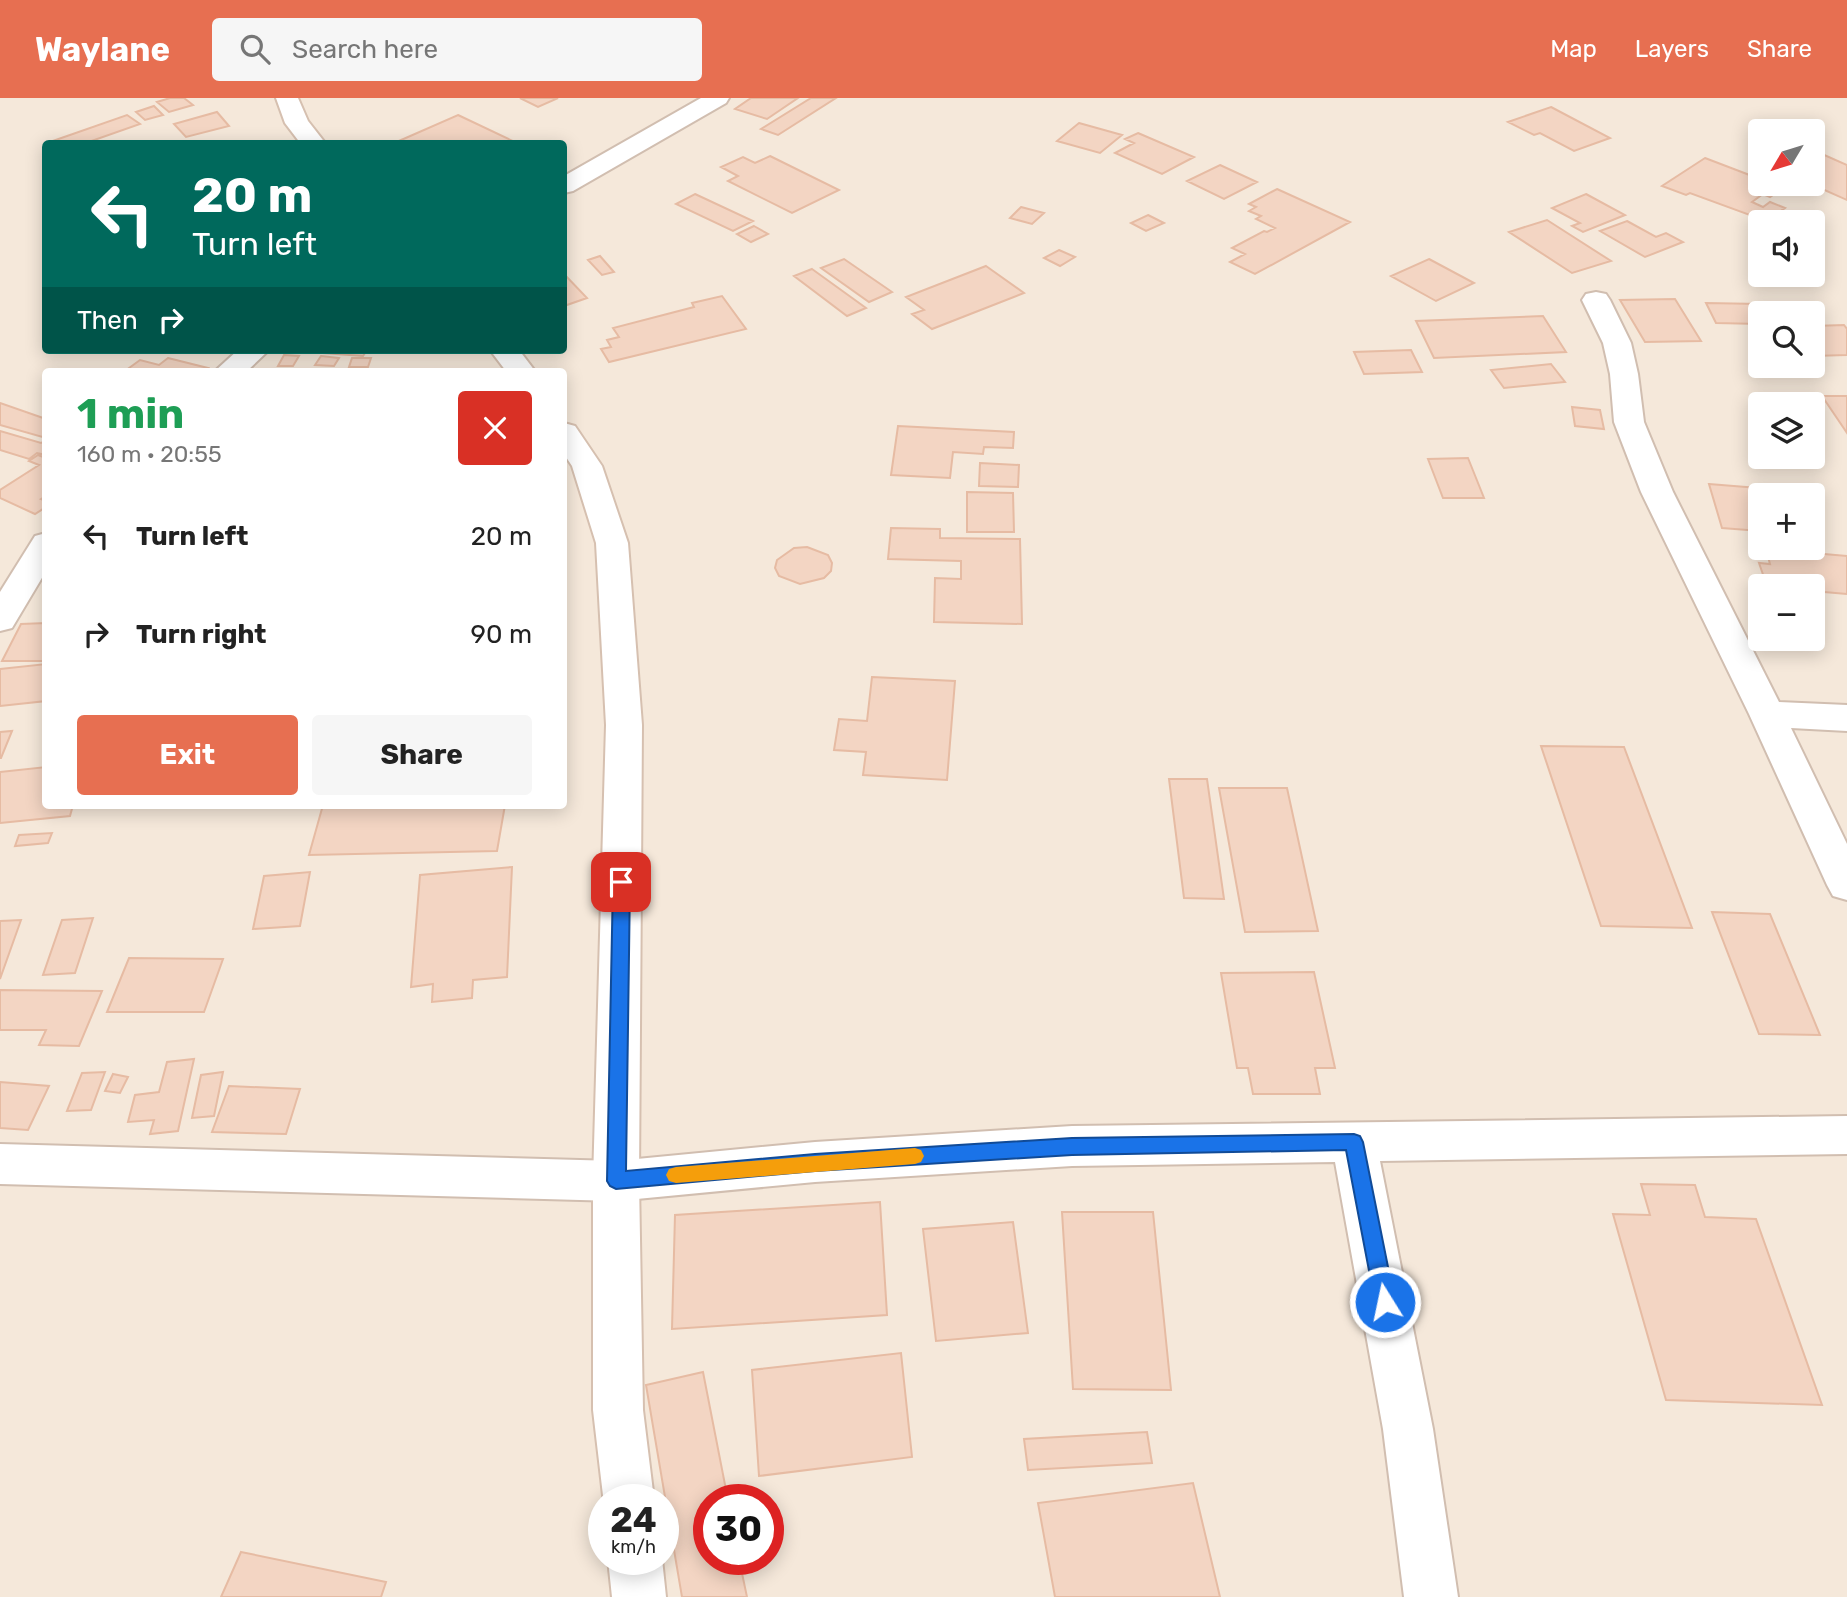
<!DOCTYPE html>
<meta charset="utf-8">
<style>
body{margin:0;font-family:Rubik,sans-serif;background:#f6f6f6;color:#222;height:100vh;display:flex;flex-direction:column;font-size:26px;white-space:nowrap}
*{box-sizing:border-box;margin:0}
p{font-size:23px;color:#767676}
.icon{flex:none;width:38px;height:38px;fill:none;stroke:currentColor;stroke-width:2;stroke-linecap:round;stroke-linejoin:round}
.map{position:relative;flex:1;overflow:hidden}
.details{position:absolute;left:42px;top:270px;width:525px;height:441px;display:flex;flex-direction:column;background:#fff;border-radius:7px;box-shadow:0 4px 18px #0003}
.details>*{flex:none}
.banner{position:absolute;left:42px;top:42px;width:525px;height:214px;border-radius:7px;box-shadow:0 4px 18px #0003;background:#00695c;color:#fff;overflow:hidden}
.needle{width:46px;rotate:232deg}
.tools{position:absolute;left:1748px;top:21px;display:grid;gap:14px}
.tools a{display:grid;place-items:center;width:77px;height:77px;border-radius:7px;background:#fff;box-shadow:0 4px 18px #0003;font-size:35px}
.speed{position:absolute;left:588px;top:1386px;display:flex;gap:14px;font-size:35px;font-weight:700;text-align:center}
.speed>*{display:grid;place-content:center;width:91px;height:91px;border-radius:50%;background:#fff;box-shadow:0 4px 18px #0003;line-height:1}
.speed small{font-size:18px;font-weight:400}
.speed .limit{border:10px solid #d22;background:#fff;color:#111}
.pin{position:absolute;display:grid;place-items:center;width:60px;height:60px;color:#fff;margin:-30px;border-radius:14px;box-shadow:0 4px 10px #0006}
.me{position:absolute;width:77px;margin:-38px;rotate:350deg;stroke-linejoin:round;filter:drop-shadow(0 0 5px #0008)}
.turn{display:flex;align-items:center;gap:24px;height:147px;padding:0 35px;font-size:32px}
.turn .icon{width:91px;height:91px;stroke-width:2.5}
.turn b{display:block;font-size:49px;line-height:60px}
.then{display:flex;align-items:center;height:66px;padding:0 35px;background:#0003;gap:14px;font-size:26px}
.round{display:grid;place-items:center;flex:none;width:74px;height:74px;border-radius:7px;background:#f6f6f6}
.summary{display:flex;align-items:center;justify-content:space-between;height:119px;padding:0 35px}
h1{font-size:42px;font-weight:700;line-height:52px;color:#1e9e55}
.button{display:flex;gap:14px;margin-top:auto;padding:14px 35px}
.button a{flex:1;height:80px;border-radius:7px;background:#e76f51;color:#fff;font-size:28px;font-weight:700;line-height:80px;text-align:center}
.button a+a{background:#f6f6f6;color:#222}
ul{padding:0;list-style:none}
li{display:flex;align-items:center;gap:21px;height:98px;padding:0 35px}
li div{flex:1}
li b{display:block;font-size:26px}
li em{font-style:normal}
header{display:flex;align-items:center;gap:42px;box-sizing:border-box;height:98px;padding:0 35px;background:#e76f51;color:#fff}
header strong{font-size:33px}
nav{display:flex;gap:38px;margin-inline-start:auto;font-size:24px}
.search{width:490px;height:63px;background:#f6f6f6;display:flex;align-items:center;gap:18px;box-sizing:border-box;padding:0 24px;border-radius:7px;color:#767676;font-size:26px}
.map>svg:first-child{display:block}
</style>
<header>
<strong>Waylane</strong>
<div class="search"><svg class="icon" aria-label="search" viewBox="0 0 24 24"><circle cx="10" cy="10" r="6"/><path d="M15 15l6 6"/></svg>Search here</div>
<nav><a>Map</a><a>Layers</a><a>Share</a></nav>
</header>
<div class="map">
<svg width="1847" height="1499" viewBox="0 0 1847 1499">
<rect width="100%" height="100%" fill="#fdf6ec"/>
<path fill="#f5e8da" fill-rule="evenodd" d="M0 0H1847V1499H0ZM1760 33H1813V86H1760ZM46 46H564V252H46ZM1760 124H1813V177H1760ZM1760 215H1813V268H1760ZM46 273H564V707H46ZM1760 306H1813V359H1760ZM1760 397H1813V450H1760ZM1760 488H1813V541H1760ZM604 1402H663V1461H604ZM709 1402H768V1461H709Z"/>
<path fill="#f3d5c3" stroke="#e6bba3" stroke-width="2" d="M170 0H184L193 7 169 14 157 4Z
M520 0H558L538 9Z
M751 0H798L767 21 735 11Z
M811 0H836L778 37 761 31Z
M154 8 163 17 145 22 136 14Z
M1551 9 1610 40 1574 53 1540 35 1534 37 1508 24Z
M217 14 229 28 186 39 174 26Z
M127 17 140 26 83 46 47 45Z
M458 17 519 46H392Z
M1079 25 1122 37 1100 55 1057 43Z
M1138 35 1194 59 1162 76 1115 55 1134 45 1125 41Z
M1813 52 1847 67V102L1811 86Z
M770 58 839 92 792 115 728 83 738 78 721 69 743 59 755 65Z
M1705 60 1760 81V86L1783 90 1770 99 1763 96 1752 104 1763 109 1770 104 1785 110 1766 123 1690 95 1686 97 1662 88Z
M1220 67 1257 84 1224 101 1187 83Z
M1277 91 1350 124 1255 176 1230 164 1245 156 1232 150 1264 133 1267 134 1275 130 1256 121 1261 118 1249 113 1256 109 1249 106Z
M695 96 753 123 733 133 676 106Z
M1586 96 1625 117 1583 134 1572 128 1580 125 1552 110Z
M1021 109 1044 115 1032 126 1010 120Z
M1148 117 1164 125 1146 133 1131 125Z
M1547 122 1611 163 1572 175 1509 134Z
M1627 123 1656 139 1666 135 1683 144 1645 159 1600 133Z
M754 128 768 136 751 144 737 136Z
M1059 152 1075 159 1060 168 1044 160Z
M600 158 614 174 602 177 588 162Z
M844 161 892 194 869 204 821 170Z
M1429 161 1474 185 1436 203 1391 178Z
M986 168 1024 195 932 231 912 216 924 212 906 199Z
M812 171 866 210 847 218 794 178Z
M564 176 587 200 564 208Z
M722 198 746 231 609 264 601 251 611 249 607 242 619 239 613 230 694 209 692 205Z
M1675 201 1701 243 1645 244 1620 202Z
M1706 205 1760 206 1765 215H1760V226L1716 225Z
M1543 218 1566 254 1434 260 1416 223Z
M1844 227 1847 231V257L1813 258V228Z
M281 252H367L363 258Z
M1411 252 1422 274 1364 276 1354 254Z
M284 257 299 258 293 268H278Z
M321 258 339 260 334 268 315 267Z
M168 260 208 270 204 273H125L140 262 159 267Z
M352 260H371L368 269H349Z
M1551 266 1565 284 1504 290 1491 272Z
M1822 298H1847V335Z
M0 305 46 321V340L0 327Z
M1572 309 1600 312 1604 331 1575 328Z
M898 328 1014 334 1013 350 984 349 983 356 953 354 950 380 891 377Z
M0 333 41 345 46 342V357L37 355 29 361 0 352Z
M38 357 46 360V398L41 401 46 403V409L35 416 0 400V392L39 367 29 363Z
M1468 360 1484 400H1443L1428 361Z
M980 365 1019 367 1018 389 979 388Z
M1709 386 1783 392 1785 397H1760V433L1722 430Z
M967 394 1013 395 1014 434H967Z
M891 430 940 431V440L1020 441 1022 526 934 524 935 480 961 481V463L888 461Z
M807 449 828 457 832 465 831 473 824 480 800 486 779 478 775 470 777 462 794 450Z
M1766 451 1847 458V496L1813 493V488H1767L1759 465 1770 466Z
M46 525V563H2L21 526Z
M46 566V603L0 608V571Z
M872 579 955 583 947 682 863 677 866 654 834 652 839 621 867 623Z
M12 633 1 660H0V634Z
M1541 648 1624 649 1692 830 1601 828Z
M46 669V707H73L70 718 0 725V674Z
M1169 681H1207L1224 801 1184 800Z
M1219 690H1287L1318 833 1245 834Z
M323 707H505L497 753 309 757Z
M52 735 48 745 15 748 19 737Z
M512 769 507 879 473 882 472 900 432 904 433 886 411 889 420 777Z
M310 774 300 828 253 831 264 778Z
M1712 814 1770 816 1820 937 1759 936Z
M93 820 75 875 43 877 62 822Z
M21 822 0 881V823Z
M129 860 223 861 204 914H107Z
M1314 874 1335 970H1315L1320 996H1253L1248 970H1237L1221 875Z
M0 892 102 893 79 948 39 947 46 932H0Z
M194 961 178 1033 150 1036 154 1022 128 1024 135 997 159 994 167 964Z
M105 974 91 1012 67 1013 82 975Z
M223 974 214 1018 192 1020 201 977Z
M113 976 128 979 120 995 105 993Z
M0 984 49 988 28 1032 0 1030Z
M229 988 300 991 286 1036 212 1034Z
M1641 1086 1695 1087 1705 1119 1756 1121 1822 1307 1666 1302 1613 1116 1650 1117Z
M880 1104 887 1217 672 1231 675 1117Z
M1062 1114H1153L1171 1292 1073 1291Z
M1013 1124 1028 1235 936 1243 923 1131Z
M901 1255 912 1359 759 1378 752 1272Z
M703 1274 728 1402H709V1461H739L747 1499H682L646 1287Z
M1147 1334 1152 1365 1028 1372 1024 1341Z
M1193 1385 1220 1499H1055L1038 1405Z
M241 1454 386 1484 381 1499H221Z"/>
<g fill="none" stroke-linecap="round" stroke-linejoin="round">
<g stroke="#d1beb0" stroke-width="4">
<path id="street" d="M701 0H729L726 5 573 93 564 95V78Z
M1596 194 1606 196 1610 202 1631 245 1638 276 1644 324 1673 394 1779 604 1847 607V633L1791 630 1847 746V802L1833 798 1827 787 1749 616 1641 394 1614 324 1610 276 1603 245 1582 202 1586 196Z
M238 252H269L247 273H215Z
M46 435V473L12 530 0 533V494L35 438Z
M1847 1018V1056L1380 1063 1433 1331 1458 1499H1404L1383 1331 1335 1064 1072 1068 815 1084 616 1103 0 1086V1046L616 1063 815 1044 1072 1028Z"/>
</g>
<g stroke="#d6c0b0" stroke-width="4">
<path id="secondary" d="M276 0H298L308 23 326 46H301L285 25Z
M490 252H519L535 273H506Z
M564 325 575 328 602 368 628 445 642 627 639 1083 643 1312 654 1402H604V1406L593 1312V1083L606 627 596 445 572 368 564 356Z
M608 1461H662L666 1499H612Z"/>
</g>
<use href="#street" fill="#fff" fill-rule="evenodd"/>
<use href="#secondary" fill="#fff" fill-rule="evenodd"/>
</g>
<path fill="#1a73e8" stroke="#114b97" stroke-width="2" d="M621 778 630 784 626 1073 815 1056 1072 1040 1354 1036 1360 1038 1363 1044 1395 1204 1392 1210 1385 1213 1378 1210 1375 1204 1346 1052 1072 1057 815 1073 616 1091 610 1088 607 1083 613 784Z"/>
<path fill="#f59e0b" d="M915 1050 921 1052 924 1058 921 1064 915 1066 676 1085 669 1083 666 1077 669 1071 676 1069Z"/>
</svg>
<div class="tools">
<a><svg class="needle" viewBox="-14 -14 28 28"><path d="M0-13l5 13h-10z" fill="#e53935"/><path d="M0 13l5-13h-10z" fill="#767676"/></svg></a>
<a><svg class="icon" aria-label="sound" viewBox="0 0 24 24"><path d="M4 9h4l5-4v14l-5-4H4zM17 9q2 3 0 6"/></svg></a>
<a><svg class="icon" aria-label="search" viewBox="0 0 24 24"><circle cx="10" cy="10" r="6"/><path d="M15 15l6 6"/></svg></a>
<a><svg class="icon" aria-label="layers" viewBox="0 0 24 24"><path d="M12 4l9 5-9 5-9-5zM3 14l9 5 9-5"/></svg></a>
<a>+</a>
<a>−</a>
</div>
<div class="speed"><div>24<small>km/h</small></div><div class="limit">30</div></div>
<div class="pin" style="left:621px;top:784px;background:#d93025"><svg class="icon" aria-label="arrive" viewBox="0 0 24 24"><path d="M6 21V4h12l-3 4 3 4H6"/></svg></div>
<svg class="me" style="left:1385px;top:1204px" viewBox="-20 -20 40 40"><circle r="17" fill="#1a73e8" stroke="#fff" stroke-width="3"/><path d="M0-11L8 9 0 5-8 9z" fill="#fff"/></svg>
<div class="banner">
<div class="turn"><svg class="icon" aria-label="left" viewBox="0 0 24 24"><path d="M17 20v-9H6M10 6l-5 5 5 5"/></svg><div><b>20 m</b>Turn left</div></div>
<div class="then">Then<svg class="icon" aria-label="right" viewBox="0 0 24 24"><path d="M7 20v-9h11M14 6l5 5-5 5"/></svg></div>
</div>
<section class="details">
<div class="summary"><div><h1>1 min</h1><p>160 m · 20:55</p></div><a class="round" style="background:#d93025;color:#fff"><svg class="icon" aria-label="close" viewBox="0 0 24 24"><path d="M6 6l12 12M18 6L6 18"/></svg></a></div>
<ul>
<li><svg class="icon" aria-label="left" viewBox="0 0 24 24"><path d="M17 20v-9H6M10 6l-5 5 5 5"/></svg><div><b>Turn left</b></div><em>20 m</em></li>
<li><svg class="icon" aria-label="right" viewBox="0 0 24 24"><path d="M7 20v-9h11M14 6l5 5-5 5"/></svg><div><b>Turn right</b></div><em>90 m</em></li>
</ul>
<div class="button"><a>Exit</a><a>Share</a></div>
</section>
</div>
